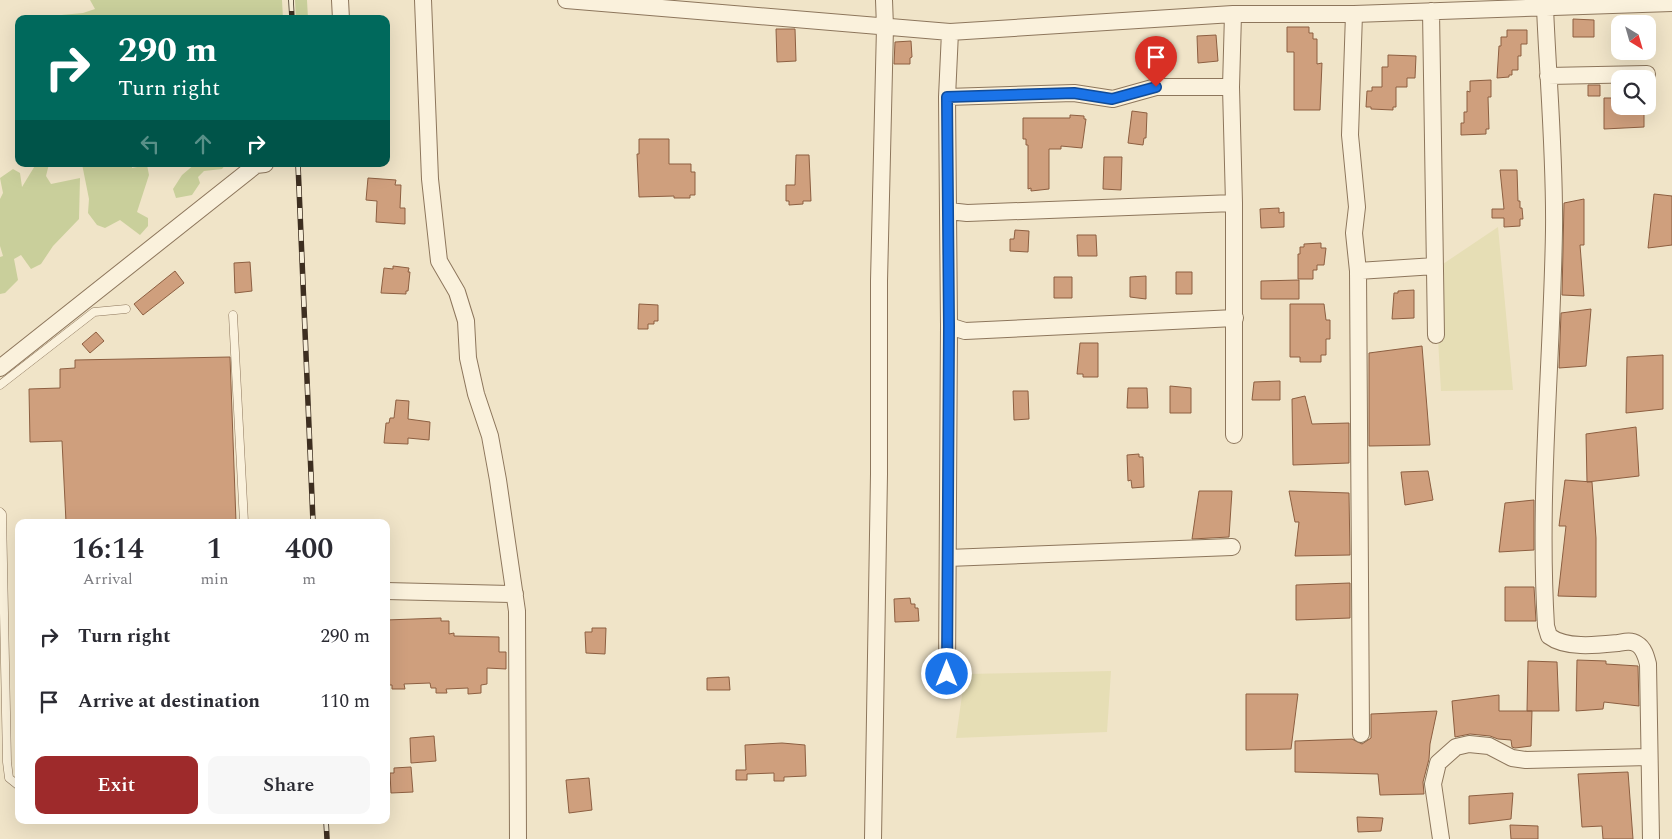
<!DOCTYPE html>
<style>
body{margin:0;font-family:Spectral,serif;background:#f7f7f7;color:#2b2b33;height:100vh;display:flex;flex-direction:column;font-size:19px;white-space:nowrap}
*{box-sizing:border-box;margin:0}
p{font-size:16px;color:#7c7c81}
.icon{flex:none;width:28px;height:28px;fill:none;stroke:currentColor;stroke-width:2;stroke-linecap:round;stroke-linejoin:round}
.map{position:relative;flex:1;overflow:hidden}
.sheet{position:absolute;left:15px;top:519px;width:375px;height:305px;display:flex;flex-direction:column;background:#fff;border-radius:10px;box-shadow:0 5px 20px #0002}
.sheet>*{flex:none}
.banner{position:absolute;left:15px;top:15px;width:375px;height:152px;border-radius:10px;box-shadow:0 5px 20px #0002;background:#00695c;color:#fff;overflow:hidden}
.needle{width:32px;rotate:143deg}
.buttons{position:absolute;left:1611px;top:15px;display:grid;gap:10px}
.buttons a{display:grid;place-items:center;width:45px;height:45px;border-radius:10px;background:#fff;box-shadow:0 5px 20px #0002;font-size:25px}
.pin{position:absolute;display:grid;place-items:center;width:42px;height:42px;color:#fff;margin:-51px -21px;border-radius:50% 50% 50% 0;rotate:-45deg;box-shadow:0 0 5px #0007}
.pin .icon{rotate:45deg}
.me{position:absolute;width:55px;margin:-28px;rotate:0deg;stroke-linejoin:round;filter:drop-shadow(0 0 4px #0008)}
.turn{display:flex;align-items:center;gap:18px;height:105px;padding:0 20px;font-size:22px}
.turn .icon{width:65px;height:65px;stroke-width:2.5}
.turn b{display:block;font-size:35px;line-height:42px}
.lanes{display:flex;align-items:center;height:48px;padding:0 20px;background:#0003;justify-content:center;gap:25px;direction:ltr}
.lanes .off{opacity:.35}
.eta{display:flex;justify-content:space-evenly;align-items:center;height:85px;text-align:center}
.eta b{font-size:30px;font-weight:600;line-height:35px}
.cta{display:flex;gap:10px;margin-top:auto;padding:10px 20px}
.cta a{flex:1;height:58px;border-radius:10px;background:#9e2a2b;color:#fff;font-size:20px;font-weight:600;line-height:58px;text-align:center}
.cta a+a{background:#f7f7f7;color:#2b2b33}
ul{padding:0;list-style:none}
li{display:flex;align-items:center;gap:15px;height:65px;padding:0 20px}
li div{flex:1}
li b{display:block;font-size:19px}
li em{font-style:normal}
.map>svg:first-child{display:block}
</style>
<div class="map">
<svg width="1672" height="839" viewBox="0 0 1672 839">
<rect width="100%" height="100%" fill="#f0e4c8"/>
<path fill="#e6deb5" d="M1498 227 1513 390 1441 391 1434 270Z
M1111 671 1107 732 956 738 965 674Z"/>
<path fill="#c9cf9b" d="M90 0H282L283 19H62L61 15 83 13 95 9Z
M295 0H307L308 19H296Z
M36 164H49L46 176 51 184 80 178 79 219 53 246 41 264 31 269 21 255 14 259 18 280 5 293 0 294V257L3 256 0 246V199L3 193 0 178 13 169 20 173 22 187Z
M82 164H132V168L147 165 149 175 137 212 148 218V226L140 235 120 220 105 228 97 225 88 213 89 199Z
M195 164H226L222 169 204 171 198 177 200 183 192 195 176 198 173 189 182 175Z"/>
<path fill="#cf9f7d" stroke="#8d5f41" d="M1573 19 1594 20V37H1573Z
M1287 27H1309V33H1313V39H1317V64L1322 63 1320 110H1294V52H1287Z
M776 29H795L796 61 777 62Z
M1507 30H1527V44H1521V56H1518V70H1512V75H1509V77L1497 78 1499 46H1501V37H1507Z
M1216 35 1218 61 1198 63 1197 36Z
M911 41 912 57 910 58V64H894L895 42Z
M1388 55 1416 56 1415 78H1407V87H1396V107H1393V110L1371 109V107H1366L1367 91H1372V87H1382V67H1388Z
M1491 80V97H1488L1489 129H1486V134L1461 135V123H1464V112H1467V91L1470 92V81Z
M1588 85H1600V96H1588Z
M1604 98H1620V106H1644V127L1604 129Z
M1132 111 1147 113 1146 138H1144L1143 145 1128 143Z
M1070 115 1084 116V119H1086L1082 148 1061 146V149H1049V189L1031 191V188L1028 189V145H1026V139H1023V118H1070Z
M639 139H669V164H691V172H695V195H690V198H674V196L639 197 637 154H639Z
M796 155H809L811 201H803V204L789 205V201H786V185H795Z
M1104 157H1122L1121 190 1103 189Z
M1500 170H1517L1518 201H1520V208H1522L1523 219H1520V226L1504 227V218H1492V209H1504Z
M368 178 396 180 395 185H401L400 208H405V224L376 222 377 201 366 200Z
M1654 194 1672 196V245L1648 248Z
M1584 199V245H1580L1584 296 1562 295 1564 203Z
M1279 208V213L1284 212V227L1261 228 1260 209Z
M1015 230 1029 231 1028 252 1010 251V239H1014Z
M1077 235H1096L1097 256H1078Z
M1321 243V248H1326L1324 265H1317V270H1313V279H1298V254H1300V247H1304V244Z
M250 262 252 291 235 293 234 263Z
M393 266 409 268 408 272H410L408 291H406V294L381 293 384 268 393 269Z
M175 271 184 283 143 315 134 304Z
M1176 272H1192V294H1176Z
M1146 276V299L1130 297V277Z
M1054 277H1072V298H1054Z
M1299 280V299H1261V281Z
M1414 290V318L1392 319 1394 293H1398V291Z
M639 304 658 305V321H654V324H648V329H638Z
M1290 304H1324L1326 320H1330V339H1326V355H1321V362H1300V357H1290Z
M1591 309 1586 366 1559 368 1561 313Z
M96 332 104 341 90 353 82 344Z
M1080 343H1098V377H1083V374H1077Z
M1422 346 1430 445 1369 446V353Z
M1663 355V409L1626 413 1627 357Z
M230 357 236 522H66L62 441 30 442 29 389 60 388V369L75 368V360Z
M1280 381V400H1252L1254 382Z
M1170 386 1191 388V413H1170Z
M1128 388H1147L1148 408H1127Z
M1013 391H1028L1029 419 1014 420Z
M1305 396 1312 424 1349 423V463L1293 465 1292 399Z
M396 400 409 401 408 419 430 422 429 440 408 438V444L384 443 386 423H389L390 418H394Z
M1636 427 1639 476 1587 482 1586 434Z
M1139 454V457H1143L1144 487 1132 488 1131 480 1128 481 1127 455Z
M1428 471 1433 500 1405 505 1401 472Z
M1565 480 1592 482 1596 538V597L1558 596 1566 526H1559Z
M1199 491H1232L1229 537 1192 539Z
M1289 491 1349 493 1350 555 1295 556 1299 522H1295Z
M1534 500V550L1499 552 1505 503Z
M1350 583V618L1296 620V585Z
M1505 587H1534L1536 621H1505Z
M910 598 911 604H915V608H918L919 621 895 622 894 599Z
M441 618V621H449V634L454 633V636L499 637V652H506V669L487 668V684L481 685V693L468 694V688L446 689 447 693H436V688H431L430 683 404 684 405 689H392V685H388L386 620Z
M592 628H606L605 654 586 653 585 632H592Z
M1577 660 1606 661V664L1638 666 1639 706 1604 702 1603 709 1576 711Z
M1528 661 1557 662 1559 711H1527Z
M729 677 730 690H707V678Z
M1246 694H1298L1291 749 1246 750Z
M1499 695V711H1532L1531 746 1515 748 1512 747 1511 740 1498 739 1490 736 1470 734 1455 737 1452 701Z
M1437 711 1430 744 1429 759 1423 782 1424 794 1380 795 1378 774 1295 772V741L1352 739 1362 744 1371 738V714Z
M434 736 436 761 411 763 410 738Z
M782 743 805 745 806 776 784 777V781H774V773L747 774V780H736V770H746L745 745Z
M411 767 413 792 391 793 390 773H394V768Z
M1628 772 1633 839H1603L1602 826 1582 827 1578 774Z
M589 778 592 810 569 813 566 780Z
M1513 793 1511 819 1469 824V796Z
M1357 817 1383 818 1381 831 1358 832Z
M1510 825 1538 826V839H1511Z"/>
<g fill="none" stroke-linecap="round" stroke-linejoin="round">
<g stroke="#8d765c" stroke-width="9">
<path id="lane" d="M233 315 244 522
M0 385 94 312 126 309
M0 512 2 514 7 762 9 778 19 786"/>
</g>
<g stroke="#8d765c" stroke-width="18">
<path id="street" d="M340 0 341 19
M423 0 430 179 439 261 457 292 466 321 468 358 476 394 490 436 498 480 517 611 518 839
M566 0 950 32 1233 14H1354L1672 3
M1545 7C1548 81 1555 156 1554 230 1552 362 1538 494 1546 626L1549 636C1566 649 1598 645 1618 643 1624 642 1631 640 1637 644 1644 648 1646 656 1648 664L1651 839
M1431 11 1436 335
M1233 14 1231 87 1234 203V435
M1354 14 1350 135 1357 207 1354 233 1358 271 1361 734
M1548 76 1647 74
M947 97 1074 93 1113 99 1156 87H1231
M949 211 967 213 1234 203
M1358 271 1435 266
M949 326 965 331 1235 318
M0 368 256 165 265 164
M948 558 1232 547
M386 591 515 594
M947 674 949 326 947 97 950 32
M873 839 879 474V281L885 27 884 0
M1441 839 1433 784 1438 763 1456 747 1469 744 1489 746 1512 758 1526 760 1649 757"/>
</g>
<use href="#lane" stroke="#faf1dc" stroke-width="8"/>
<use href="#street" stroke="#faf1dc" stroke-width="16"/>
<g stroke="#3d2e20" stroke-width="5.5">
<path id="rail" d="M291 0 292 19
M298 164 313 522
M326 820 327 839"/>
</g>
<use href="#rail" stroke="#f7eed8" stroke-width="4" stroke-dasharray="11" stroke-linecap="butt"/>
</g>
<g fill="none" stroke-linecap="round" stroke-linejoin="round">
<g stroke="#114b97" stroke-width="12">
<path id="route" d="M947 674 949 326 947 97 1074 93 1112 99 1156 87"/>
</g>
<use href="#route" stroke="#1a73e8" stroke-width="9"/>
</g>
</svg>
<div class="buttons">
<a><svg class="needle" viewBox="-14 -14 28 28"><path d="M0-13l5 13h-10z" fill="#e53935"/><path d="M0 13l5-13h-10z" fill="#7c7c81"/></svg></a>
<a><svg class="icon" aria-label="search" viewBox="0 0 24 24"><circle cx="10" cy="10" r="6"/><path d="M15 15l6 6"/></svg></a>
</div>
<div class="pin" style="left:1156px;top:87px;background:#d93025"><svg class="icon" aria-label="arrive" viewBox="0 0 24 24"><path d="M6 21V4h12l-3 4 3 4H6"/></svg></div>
<svg class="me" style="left:947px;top:674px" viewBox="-20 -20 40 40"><circle r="17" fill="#1a73e8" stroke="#fff" stroke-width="3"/><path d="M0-11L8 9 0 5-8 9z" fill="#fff"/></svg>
<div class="banner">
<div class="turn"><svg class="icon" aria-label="right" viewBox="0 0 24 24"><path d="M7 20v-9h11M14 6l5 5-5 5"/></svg><div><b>290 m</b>Turn right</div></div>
<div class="lanes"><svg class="icon off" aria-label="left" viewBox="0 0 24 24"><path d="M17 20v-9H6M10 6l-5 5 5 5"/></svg><svg class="icon off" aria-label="ahead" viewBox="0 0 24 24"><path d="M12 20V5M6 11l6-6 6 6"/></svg><svg class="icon" aria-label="right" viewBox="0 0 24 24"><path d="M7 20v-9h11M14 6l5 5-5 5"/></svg></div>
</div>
<section class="sheet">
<div class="eta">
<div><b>16:14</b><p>Arrival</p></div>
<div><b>1</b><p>min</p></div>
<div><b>400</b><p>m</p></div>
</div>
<ul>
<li><svg class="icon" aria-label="right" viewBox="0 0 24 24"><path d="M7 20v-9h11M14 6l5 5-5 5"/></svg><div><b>Turn right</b></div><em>290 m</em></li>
<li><svg class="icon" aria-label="arrive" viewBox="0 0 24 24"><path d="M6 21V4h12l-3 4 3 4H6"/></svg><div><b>Arrive at destination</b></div><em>110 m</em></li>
</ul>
<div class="cta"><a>Exit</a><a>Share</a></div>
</section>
</div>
